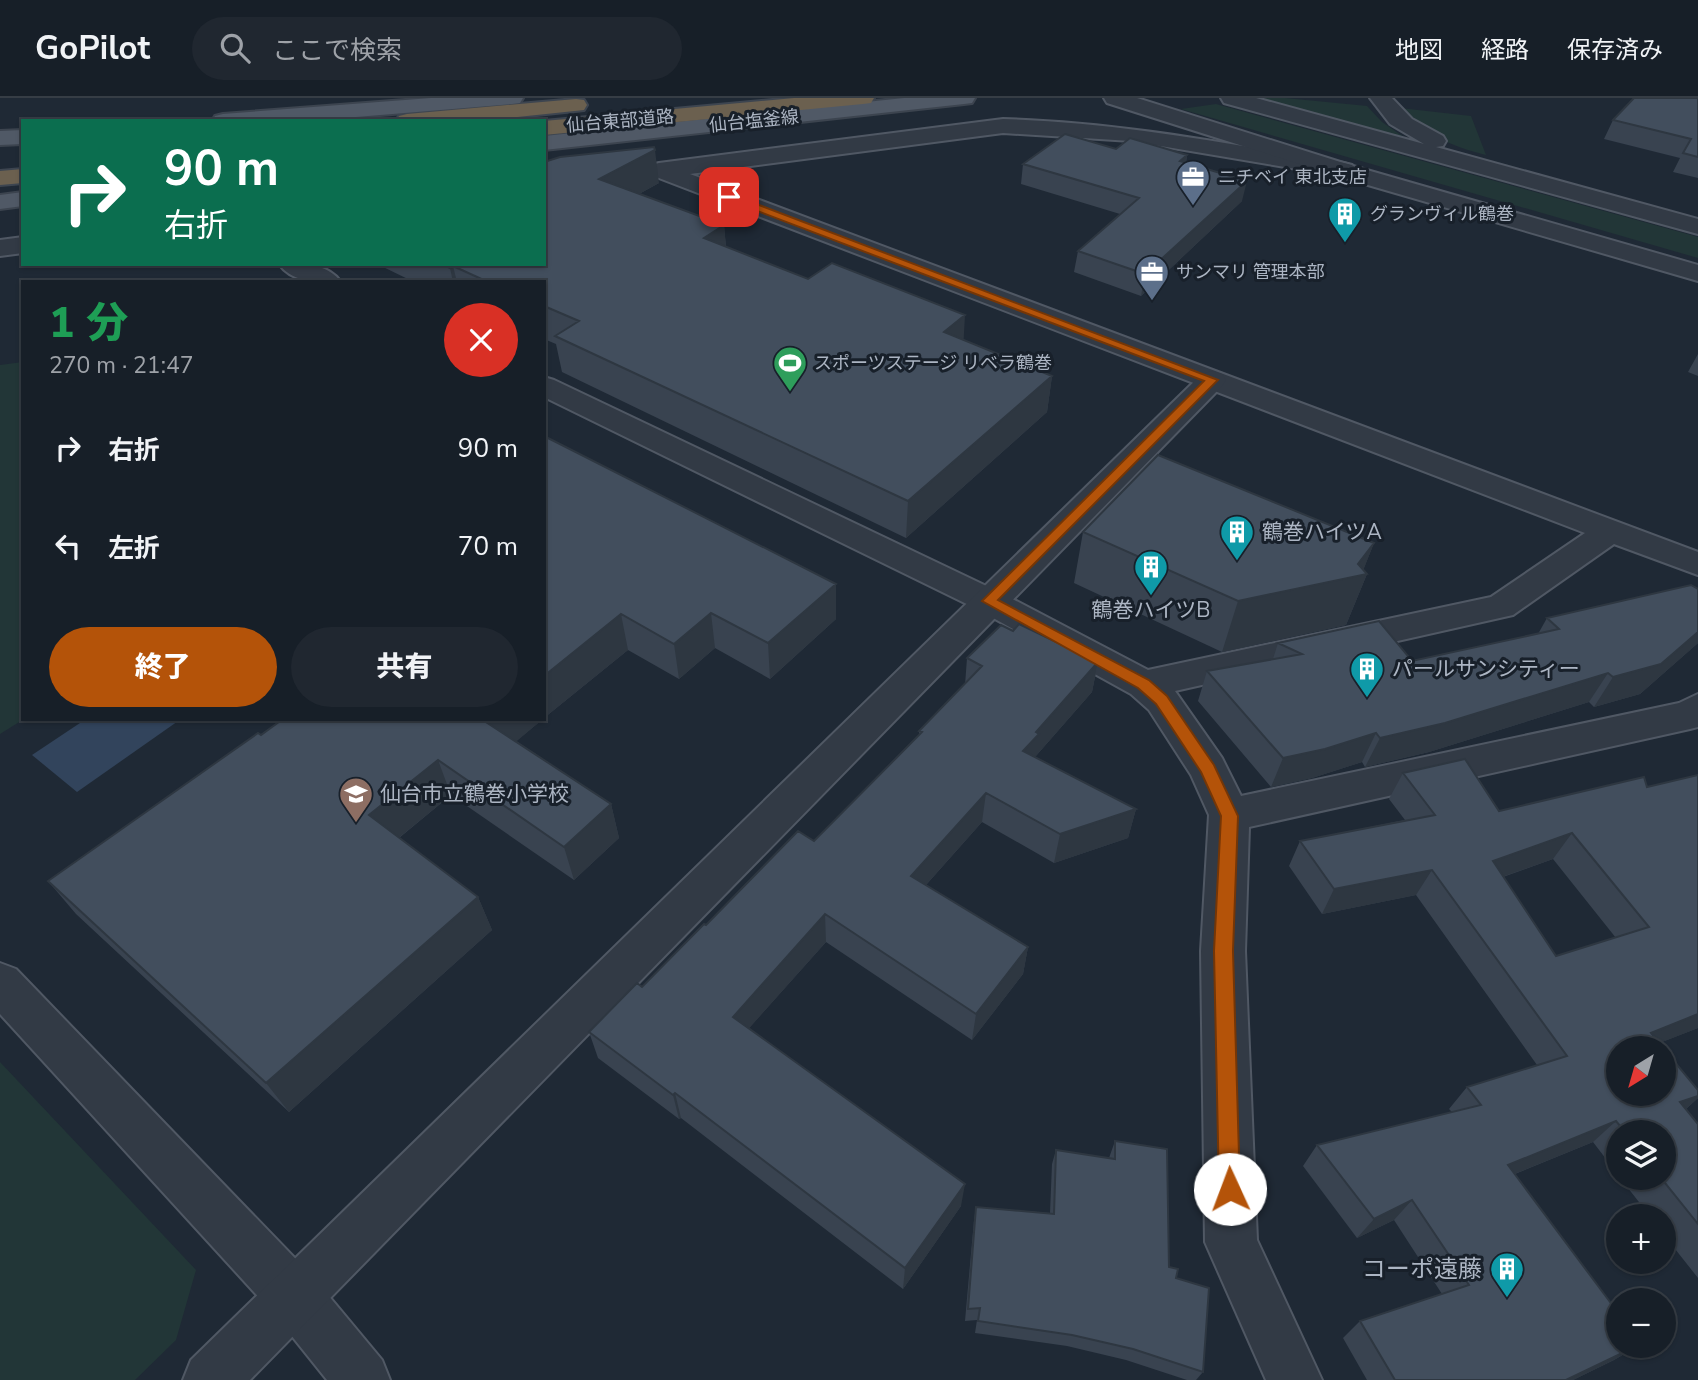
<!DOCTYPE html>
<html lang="ja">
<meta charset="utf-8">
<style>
body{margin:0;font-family:"Nunito Sans","Noto Sans JP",sans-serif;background:#202730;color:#f1f3f6;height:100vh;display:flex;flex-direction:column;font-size:26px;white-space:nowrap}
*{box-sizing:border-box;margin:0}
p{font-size:23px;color:#9ea2a8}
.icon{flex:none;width:38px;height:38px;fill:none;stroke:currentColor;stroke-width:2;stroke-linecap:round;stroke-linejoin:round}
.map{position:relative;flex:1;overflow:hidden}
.details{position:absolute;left:21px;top:182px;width:525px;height:441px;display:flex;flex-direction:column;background:#171f28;border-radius:0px;box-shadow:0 2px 5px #0004,0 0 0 2px #363d45}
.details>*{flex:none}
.guide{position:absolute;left:21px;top:21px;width:525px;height:147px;border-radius:0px;box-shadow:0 2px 5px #0004,0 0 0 2px #363d45;background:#0b6e4f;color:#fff;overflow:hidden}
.needle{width:46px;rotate:217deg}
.buttons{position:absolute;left:1606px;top:938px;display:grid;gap:14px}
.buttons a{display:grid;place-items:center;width:70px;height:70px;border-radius:50%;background:#171f28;box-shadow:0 2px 5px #0004,0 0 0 2px #363d45;font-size:35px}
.pin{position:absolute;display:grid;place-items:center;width:60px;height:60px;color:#fff;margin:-30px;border-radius:14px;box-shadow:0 4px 10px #0006}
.me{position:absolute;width:77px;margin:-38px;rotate:358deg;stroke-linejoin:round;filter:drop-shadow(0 0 5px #0008)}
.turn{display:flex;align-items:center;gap:24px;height:147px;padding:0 28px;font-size:32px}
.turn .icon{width:91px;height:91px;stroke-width:2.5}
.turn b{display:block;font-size:49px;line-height:60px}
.round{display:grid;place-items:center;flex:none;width:74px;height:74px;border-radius:37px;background:#202730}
.headline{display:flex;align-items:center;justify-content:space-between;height:119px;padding:0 28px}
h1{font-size:42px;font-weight:800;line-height:52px;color:#1e9e55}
.action{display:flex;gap:14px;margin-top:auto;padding:14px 28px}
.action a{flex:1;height:80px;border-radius:42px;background:#b45309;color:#fff;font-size:28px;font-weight:800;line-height:80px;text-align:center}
.action a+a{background:#202730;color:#f1f3f6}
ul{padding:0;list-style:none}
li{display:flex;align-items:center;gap:21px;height:98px;padding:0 28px}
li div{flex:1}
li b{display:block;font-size:26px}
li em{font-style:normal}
header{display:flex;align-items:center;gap:42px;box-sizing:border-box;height:98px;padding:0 35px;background:#171f28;border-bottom:2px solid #363d45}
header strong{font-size:33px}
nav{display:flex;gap:38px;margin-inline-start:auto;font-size:24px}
.search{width:490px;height:63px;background:#202730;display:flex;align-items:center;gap:18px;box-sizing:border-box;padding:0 24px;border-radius:38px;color:#9ea2a8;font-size:26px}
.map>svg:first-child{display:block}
</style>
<header>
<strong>GoPilot</strong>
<div class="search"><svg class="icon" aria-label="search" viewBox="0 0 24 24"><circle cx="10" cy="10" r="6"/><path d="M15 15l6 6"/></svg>ここで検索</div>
<nav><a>地図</a><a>経路</a><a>保存済み</a></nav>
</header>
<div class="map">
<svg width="1698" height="1282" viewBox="0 0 1698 1282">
<rect width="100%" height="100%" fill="#1f2935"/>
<path fill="#223637" d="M1256 0H1285L1367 8 1382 24 1411 44Z
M1216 6 1698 139V160L1181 11Z
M1400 10 1471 18 1486 57C1451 48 1425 37 1400 10Z
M23 264 24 621 0 636V267Z
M0 964 196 1172 176 1242 135 1282H0Z"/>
<path fill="#32445c" d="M86 621H181L77 694 32 657Z"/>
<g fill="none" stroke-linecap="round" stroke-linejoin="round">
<g stroke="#505864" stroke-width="4">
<path id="minor" d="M1003 21C1118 24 1230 46 1344 65L1352 67 1356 72 1352 77 1344 79 1131 43 1003 35 690 76 1698 454V477L1614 446 1513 517 1175 593 1222 660 1241 698 1679 605 1698 596V629L1690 631 1249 729 1245 853 1257 1142 1322 1282H1266L1205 1144 1201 853 1209 717 1191 677 1149 612 1131 596 977 511 544 299V279L554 282 1001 495 1148 572 1491 499 1585 435 651 77 647 72 651 67 659 65Z
M23 139V155L0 158V142Z
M279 166C300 166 327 164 341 184 320 184 293 186 279 166Z
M0 865 16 871 313 1179 382 1262 390 1282H327L275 1217 0 916Z"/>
</g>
<g stroke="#505864" stroke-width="4">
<path id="tertiary" d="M1104 0H1137L1353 68 1698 167V183L1337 78 1107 5Z
M1221 0H1256L1424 46 1390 26 1370 0H1392L1412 21 1443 38 1446 43 1443 48 1436 49 1698 121V136L1224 5Z
M1212 273 1222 276 1226 282 1222 288 250 1282H183L191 1262 1202 276Z"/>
</g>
<g stroke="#3c444f" stroke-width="4">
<path id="primary" d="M431 0H523L520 5 512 6 308 23H212L215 18 223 16Z
M904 0H975L972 5 964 6 544 52V38Z
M23 32V46L0 47V33Z
M23 94V108L0 111V97Z"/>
</g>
<g stroke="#3d4550" stroke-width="4">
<path id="motorway" d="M794 0H874L871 5 863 6 544 37V23Z
M576 1 584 2 587 7 584 12 479 23H396L399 18 407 16Z
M23 71V85L0 87V73Z"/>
</g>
<use href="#minor" fill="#323a45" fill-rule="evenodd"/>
<use href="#tertiary" fill="#323a45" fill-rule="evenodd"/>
<use href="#primary" fill="#505966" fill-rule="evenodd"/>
<use href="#motorway" fill="#6b604f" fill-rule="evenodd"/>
</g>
<path fill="#394350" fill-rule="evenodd" d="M1698 0V80L1673 74 1680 60 1604 41 1613 22Z
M1116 51 1187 57 1186 65 1242 103 1141 198 1074 174 1078 153 1120 116 1021 86 1023 66Z
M544 64 659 85 639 96 724 127 726 149 1052 278 1047 314 906 440 562 274 556 246 544 241V184H414L377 166H544Z
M1698 256V278L1688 274Z
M544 338 836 521 770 581 715 550 679 581 628 552 544 620Z
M1083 434 1374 445 1363 472 1367 476 1346 527 1222 554 1074 485Z
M1698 491V545L1640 596 1594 609 1589 604 1429 654 1365 669 1362 664 1312 680 1271 689 1198 603 1207 573 1273 561 1278 545 1412 563 1538 536 1547 520Z
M1013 533 1098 564 1092 594 1035 659 1136 711 1128 740 1054 765 982 724 926 787 1028 849 1023 876 972 942 826 844 749 930 961 1108 903 1191 681 1020 679 1021 598 960 589 934 642 889 706 827 814 743 919 637V633L965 587 967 560Z
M283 621H543L516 643 611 706 619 740 574 782 451 697 399 740 478 799 492 832 289 1014 76 816 48 783Z
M1403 675 1499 713 1647 689 1698 677V930L1659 945 1698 992V1000L1686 1011 1698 1026V1180L1664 1137V1118H1650L1620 1080H1664V1034H1619V1078L1593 1044 1515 1076 1638 1248 1614 1262 1573 1282H1367L1343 1240 1360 1223 1442 1196 1394 1122 1357 1140 1303 1068 1317 1047 1452 1014 1449 1011 1467 989 1537 967 1416 797 1322 816 1289 768 1300 743 1405 722 1389 701ZM1553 761 1616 840 1556 858 1503 779Z
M1115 1043 1169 1169 1176 1180 1203 1274 1196 1282H1187L1126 1262 1067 1248 975 1235 977 1222 965 1223 974 1122 976 1109 1050 1115 1052 1066 1056 1052 1109 1060Z"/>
<path fill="#2e3741" d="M655 52 659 85 604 115 599 81Z
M1187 57 1183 78 1180 63Z
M1247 83 1242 103 1141 198 1145 176Z
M724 127 727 162 704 140Z
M453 168 457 184H453L450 170Z
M965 217 963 253 944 234Z
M1052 278 1047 314 906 440 908 403Z
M1374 445 1361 478 1367 476 1346 527 1222 554 1238 503 1358 466Z
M836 486V521L770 581 768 545Z
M711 515 715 550 679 581 674 546Z
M621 516 628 552 544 620V578Z
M1698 534V545L1640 596 1594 609 1613 579Z
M1098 564 1092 594 1035 659 1023 653 1036 634Z
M1608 575 1589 604 1429 654 1365 669 1380 640Z
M489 621H543L498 659 486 624Z
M1376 635 1362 664 1312 680 1271 689 1283 660Z
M438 662 451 697 385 751 369 717Z
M986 695 982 724 909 806 911 778Z
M611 706 619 740 574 782 564 749Z
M1136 711 1128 740 1054 765 1060 736Z
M1572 735 1553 761 1476 788 1493 763Z
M1432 772 1416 797 1322 816 1334 791Z
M478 799 492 832 289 1014 266 985Z
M825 816 826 844 736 945 733 919Z
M1028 849 1023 876 972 942 976 916Z
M1698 916V930L1647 950 1651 935Z
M675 995 681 1020 679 1021 673 997Z
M1698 998V1000L1677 1019 1680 1004Z
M1616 1023 1593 1044 1487 1087 1508 1067Z
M965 1086 961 1108 903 1191 905 1170Z
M1412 1102 1394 1122 1357 1140 1374 1121Z
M1638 1248 1614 1262 1573 1282H1566Z"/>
<path fill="#424e5d" stroke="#2e3741" stroke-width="2" fill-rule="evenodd" d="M1634 0H1698V59L1683 55 1691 41 1613 22Z
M1065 36 1116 51 1130 40 1187 57 1180 63 1247 83 1145 176 1078 153 1139 100 1023 66Z
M654 49 655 52 599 81 724 127 704 140 808 181 832 165 965 217 944 234 1052 278 908 403 555 238 579 223 544 208V184H488L453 168 450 170 442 166H544V64L560 59Z
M544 338 836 486 768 545 711 515 674 546 621 516 544 578Z
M1158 357 1374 445 1358 466 1367 476 1238 503 1083 434Z
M1691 487 1698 491V534L1661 566 1613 579 1608 575 1445 625 1380 640 1376 635 1325 651 1283 660 1207 573 1302 556 1278 545 1379 523 1412 563 1559 531 1547 520Z
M1019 526 1098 564 1036 634 1039 636 1023 653 1136 711 1060 736 986 695 911 778 1028 849 976 916 825 816 733 919 965 1086 905 1170 675 995 673 997 589 934 637 885 642 889 704 826 706 827 798 733 814 743 922 634 919 633 982 568 967 560 1001 527 1013 533Z
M283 621H489L486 624 611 706 564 749 438 662 369 717 478 799 266 985 48 783 258 635 261 637Z
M1465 661 1499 713 1644 679 1647 689 1698 677V916L1651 935 1664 950H1619V996H1664V951L1698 992V998L1680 1004 1698 1026V1126L1661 1080H1664V1034H1625L1616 1023 1508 1067 1619 1216V1248H1637L1566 1282H1395L1360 1223 1469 1187 1412 1102 1374 1121 1317 1047 1481 1007 1467 989 1567 958 1432 772 1334 791 1300 743 1435 717 1403 675ZM1572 735 1649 829 1556 858 1493 763Z
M1115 1043 1167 1051 1169 1169 1178 1171 1176 1180 1209 1190 1203 1274 1133 1251 1072 1237 978 1223 980 1210 968 1211 976 1109 1054 1116 1056 1052 1115 1061Z"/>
<path fill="#b45309" stroke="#753606" stroke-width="2" d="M726 97H733L1218 282 998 502 1149 582 1167 598 1214 667 1238 718 1233 853 1240 1091 1237 1098 1230 1101 1223 1098 1219 1091 1214 853 1221 718 1201 674 1156 606 1138 590 982 503 1204 283 726 101Z"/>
<defs>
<g id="office-pin" transform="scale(1.75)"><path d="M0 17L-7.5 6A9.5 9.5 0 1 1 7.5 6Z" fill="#5c6f8a" stroke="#18202a"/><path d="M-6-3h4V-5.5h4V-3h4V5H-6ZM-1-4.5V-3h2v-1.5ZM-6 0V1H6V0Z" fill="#fff"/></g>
<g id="building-pin" transform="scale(1.75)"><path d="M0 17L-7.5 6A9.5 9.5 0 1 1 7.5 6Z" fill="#0f9aa8" stroke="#18202a"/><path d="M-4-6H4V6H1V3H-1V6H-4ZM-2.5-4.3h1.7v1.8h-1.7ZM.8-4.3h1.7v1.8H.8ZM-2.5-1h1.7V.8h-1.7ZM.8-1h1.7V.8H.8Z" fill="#fff"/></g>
<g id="stadium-pin" transform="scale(1.75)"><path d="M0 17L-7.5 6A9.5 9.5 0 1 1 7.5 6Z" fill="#2e9e5b" stroke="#18202a"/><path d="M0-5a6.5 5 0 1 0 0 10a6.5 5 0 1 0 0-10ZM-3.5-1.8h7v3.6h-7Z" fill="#fff"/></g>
<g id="school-pin" transform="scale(1.75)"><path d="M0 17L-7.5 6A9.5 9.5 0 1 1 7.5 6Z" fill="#8d6e63" stroke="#18202a"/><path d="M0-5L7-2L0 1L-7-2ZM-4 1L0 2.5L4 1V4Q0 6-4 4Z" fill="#fff"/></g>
</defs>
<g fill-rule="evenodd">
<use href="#office-pin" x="1193" y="79"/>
<use href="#building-pin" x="1345" y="116"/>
<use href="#office-pin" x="1152" y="174"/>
<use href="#stadium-pin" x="790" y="265"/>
<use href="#building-pin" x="1237" y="434"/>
<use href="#building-pin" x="1151" y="469"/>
<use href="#building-pin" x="1367" y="571"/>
<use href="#school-pin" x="356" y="696"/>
<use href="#building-pin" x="1507" y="1171"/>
</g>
<g text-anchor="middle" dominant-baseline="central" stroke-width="6" stroke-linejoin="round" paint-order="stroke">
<g font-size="18" fill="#acb5c3" stroke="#18202a">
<text transform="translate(620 23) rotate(-5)">仙台東部道路</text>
<text transform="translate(754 23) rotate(-6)">仙台塩釜線</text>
</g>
<g font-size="18" fill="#acb5c3" stroke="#18202a" text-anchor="start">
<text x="1218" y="79">ニチベイ 東北支店</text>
<text x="1370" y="116">グランヴィル鶴巻</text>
<text x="1176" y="174">サンマリ 管理本部</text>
<text x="814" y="265">スポーツステージ リベラ鶴巻</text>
</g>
<g font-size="21" fill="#acb5c3" stroke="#18202a" text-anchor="start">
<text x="1262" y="434">鶴巻ハイツA</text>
<text x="1151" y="512" text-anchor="middle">鶴巻ハイツB</text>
<text x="1392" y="571">パールサンシティー</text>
<text x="380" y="696">仙台市立鶴巻小学校</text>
</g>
<g font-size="24" fill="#acb5c3" stroke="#18202a" text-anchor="end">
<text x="1482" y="1171">コーポ遠藤</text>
</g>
</g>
</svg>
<div class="buttons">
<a><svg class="needle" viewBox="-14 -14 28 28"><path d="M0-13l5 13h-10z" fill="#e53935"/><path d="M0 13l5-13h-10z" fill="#9ea2a8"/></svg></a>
<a><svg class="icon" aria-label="layers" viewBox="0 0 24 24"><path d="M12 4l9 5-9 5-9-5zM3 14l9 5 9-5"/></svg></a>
<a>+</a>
<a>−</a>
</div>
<div class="pin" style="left:729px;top:99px;background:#d93025"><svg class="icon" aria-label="arrive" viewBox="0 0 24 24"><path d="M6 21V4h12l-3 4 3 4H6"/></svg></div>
<svg class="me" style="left:1230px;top:1091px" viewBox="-20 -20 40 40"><circle r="19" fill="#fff"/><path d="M0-13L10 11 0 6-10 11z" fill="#b45309"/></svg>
<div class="guide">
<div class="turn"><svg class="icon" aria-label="right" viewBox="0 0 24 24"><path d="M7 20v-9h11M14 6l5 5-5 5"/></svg><div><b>90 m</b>右折</div></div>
</div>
<section class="details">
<div class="headline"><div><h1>1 分</h1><p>270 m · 21:47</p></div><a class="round" style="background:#d93025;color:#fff"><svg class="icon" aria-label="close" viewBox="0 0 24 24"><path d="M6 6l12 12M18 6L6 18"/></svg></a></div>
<ul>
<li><svg class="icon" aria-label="right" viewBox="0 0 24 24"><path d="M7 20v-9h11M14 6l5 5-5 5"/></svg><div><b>右折</b></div><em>90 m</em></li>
<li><svg class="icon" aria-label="left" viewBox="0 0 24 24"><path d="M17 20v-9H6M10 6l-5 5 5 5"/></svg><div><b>左折</b></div><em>70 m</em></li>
</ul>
<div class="action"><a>終了</a><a>共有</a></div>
</section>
</div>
